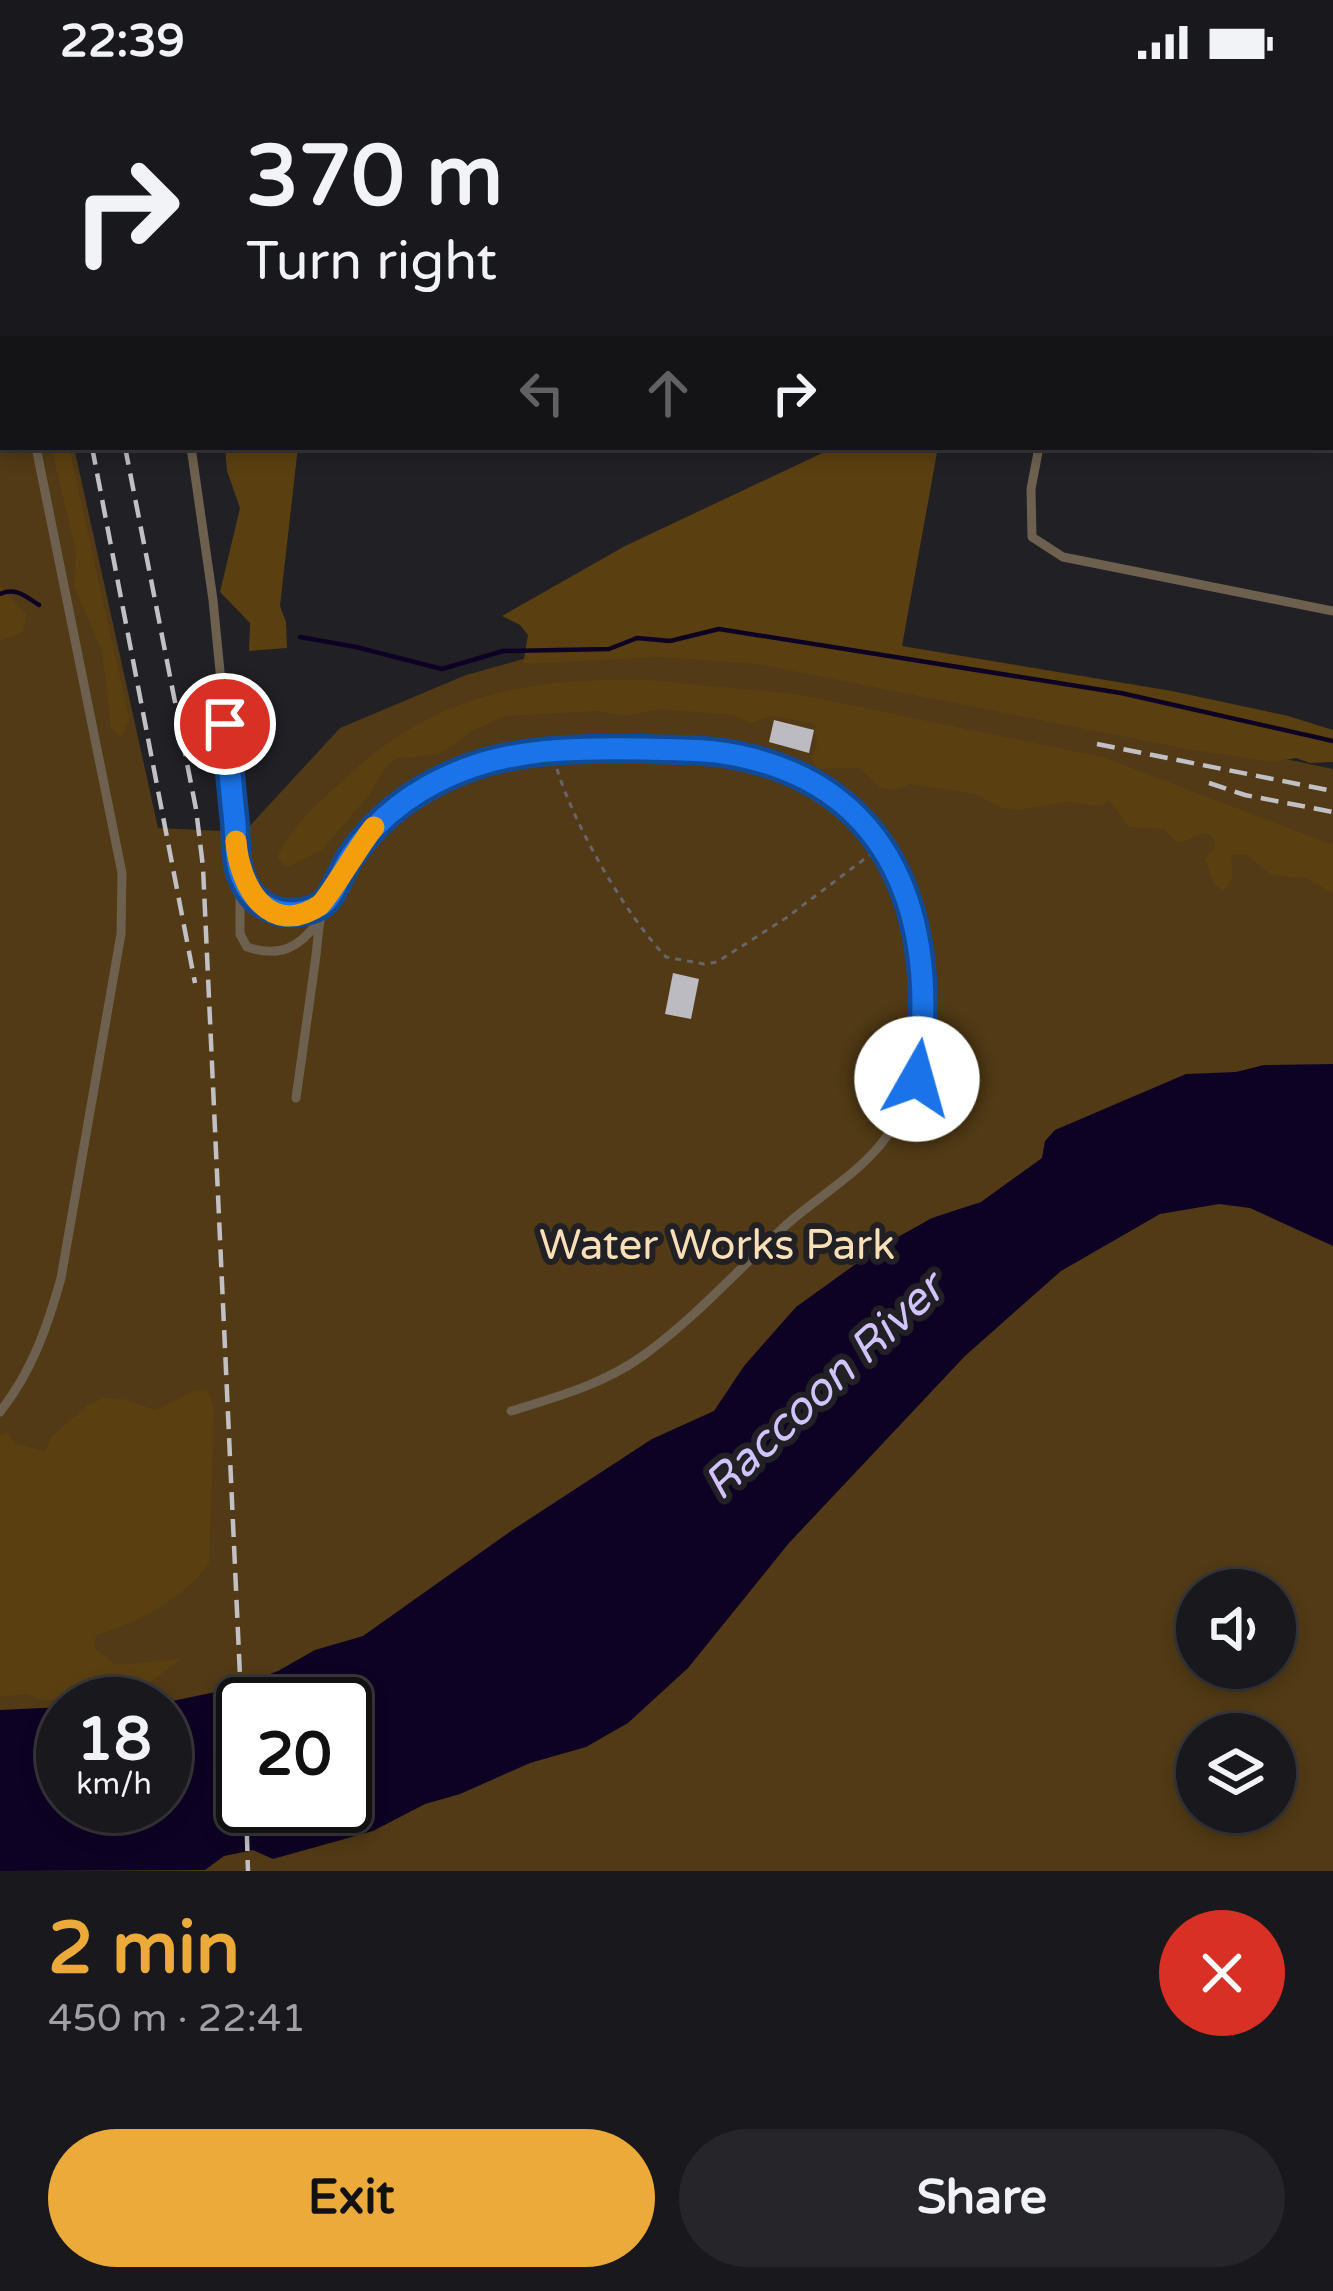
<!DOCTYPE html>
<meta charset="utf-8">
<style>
body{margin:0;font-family:"Varela Round",sans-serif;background:#262529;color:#f1f3f6;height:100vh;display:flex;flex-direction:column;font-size:45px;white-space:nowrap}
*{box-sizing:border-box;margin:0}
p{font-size:39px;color:#9fa0a3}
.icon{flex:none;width:66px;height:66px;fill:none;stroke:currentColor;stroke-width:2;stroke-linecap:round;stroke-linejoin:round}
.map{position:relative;height:1787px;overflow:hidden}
.drawer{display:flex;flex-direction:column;background:#19181c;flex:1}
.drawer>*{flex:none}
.hud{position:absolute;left:0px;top:0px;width:1335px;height:366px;box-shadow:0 6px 18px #0003,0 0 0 3px #37373b;background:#19181c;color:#f1f3f6;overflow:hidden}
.controls{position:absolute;left:1176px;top:1485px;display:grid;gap:24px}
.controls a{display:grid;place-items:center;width:120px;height:120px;border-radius:50%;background:#19181c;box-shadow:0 6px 18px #0003,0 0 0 3px #37373b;font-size:60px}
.speed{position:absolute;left:36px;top:1593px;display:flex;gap:24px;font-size:60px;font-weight:700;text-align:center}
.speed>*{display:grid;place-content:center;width:156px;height:156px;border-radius:50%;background:#19181c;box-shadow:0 6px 18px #0003,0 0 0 3px #37373b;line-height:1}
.speed small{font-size:30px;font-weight:400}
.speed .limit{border:6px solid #111;border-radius:18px;background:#fff;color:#111}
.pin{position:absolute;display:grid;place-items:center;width:102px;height:102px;color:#fff;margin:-51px;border:6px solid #fff;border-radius:50%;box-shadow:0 3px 12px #0007}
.me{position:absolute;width:132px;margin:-66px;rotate:7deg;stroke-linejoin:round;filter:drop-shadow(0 0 9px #0008)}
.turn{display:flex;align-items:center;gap:42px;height:252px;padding:0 48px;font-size:54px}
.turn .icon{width:156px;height:156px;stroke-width:2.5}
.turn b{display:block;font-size:84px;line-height:102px}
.lanes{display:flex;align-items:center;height:114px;padding:0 48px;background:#0003;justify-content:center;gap:60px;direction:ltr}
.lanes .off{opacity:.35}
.round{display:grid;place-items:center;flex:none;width:126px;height:126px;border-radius:63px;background:#262529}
.summary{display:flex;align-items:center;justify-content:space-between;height:204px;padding:0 48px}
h1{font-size:72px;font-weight:700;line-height:90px;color:#ebaa39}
.action{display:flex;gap:24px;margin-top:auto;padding:24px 48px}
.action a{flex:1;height:138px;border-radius:72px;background:#ebaa39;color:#111;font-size:48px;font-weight:700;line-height:138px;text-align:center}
.action a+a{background:#262529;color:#f1f3f6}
.status{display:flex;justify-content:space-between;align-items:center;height:84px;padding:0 60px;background:#19181c;direction:ltr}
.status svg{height:33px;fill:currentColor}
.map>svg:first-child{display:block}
</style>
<div class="status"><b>22:39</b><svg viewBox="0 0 49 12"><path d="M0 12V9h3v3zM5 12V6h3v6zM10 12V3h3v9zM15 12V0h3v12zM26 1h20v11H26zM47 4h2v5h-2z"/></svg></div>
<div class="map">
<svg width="1333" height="1787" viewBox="0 0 1333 1787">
<rect width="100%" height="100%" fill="#212025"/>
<path fill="#513a15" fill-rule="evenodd" d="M0 299 3 363H74L158 744 244 748 340 644 466 591 581 559 791 572 1333 685V1787H0ZM1197 1506H1275V1584H1197ZM63 1620H165V1722H63ZM243 1620H345V1722H243ZM1197 1650H1275V1728H1197Z"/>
<path fill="#5a3f11" d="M51 363H69L129 633 122 654 111 644 102 567 74 502 76 468Z
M225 363H298L280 522 286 538 287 564 249 567 250 539 220 508 240 424 227 387Z
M835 363H938L902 562 1172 607 1288 632 1333 646V678L1310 679 1296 674 1272 678 1187 665 757 580 661 573 523 580 528 551 520 541 502 532 625 462Z
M0 502 26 530 23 548 0 557Z
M648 596 796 610 1103 673 1333 761V809L1305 794 1272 791 1245 770H1231C1232 785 1237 794 1224 806L1215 802 1205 775 1215 763V756L1207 749C1183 752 1185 770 1164 745L1128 743 1109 716 1101 722 1069 718 1017 726 1002 724 975 710 909 700 894 706 880 703 859 684 818 685 811 675 817 661 815 640 773 632 750 639 733 631 660 625 626 632 596 627 506 632 472 647 440 670 398 674 385 683 369 711 323 765 286 784 277 774C291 742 317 720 342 697 434 610 524 594 648 596Z
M196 1306 209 1308 214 1326 209 1480C183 1515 137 1540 96 1551L94 1564 116 1581 181 1575 137 1608 112 1617 42 1616 27 1610 0 1613V1352L7 1348 16 1360 45 1367 52 1352 88 1321 104 1314 123 1315 155 1326Z"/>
<path fill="#0e0224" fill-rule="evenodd" d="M1333 980V1162L1250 1124 1219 1120 1160 1130 1061 1187 965 1272 789 1459 688 1584 628 1639 586 1663 530 1679 460 1710 425 1720 373 1747 273 1775 253 1766 224 1772 205 1786 0 1787V1626L63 1623V1722H165V1620H158L230 1605 278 1587 315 1566 363 1552 511 1447 652 1355 714 1327 744 1282 796 1223 878 1164 932 1134 981 1118 1042 1074 1045 1057 1055 1046 1186 990 1236 988 1264 981ZM243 1620H345V1722H243Z"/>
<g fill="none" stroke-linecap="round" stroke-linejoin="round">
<path stroke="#0e0224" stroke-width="4.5" d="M0 510C16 503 25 512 39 521
M300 553 356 563 442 585 503 567 609 565 637 554 670 557 719 545 1121 609 1333 657"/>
</g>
<path fill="#bcbbc2" d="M774 636 814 646 809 669 769 658Z
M673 889 699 895 691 935 665 930Z"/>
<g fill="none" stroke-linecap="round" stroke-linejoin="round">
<path stroke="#66656a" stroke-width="3" stroke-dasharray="6 6" stroke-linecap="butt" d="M557 685C575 743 625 830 666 873L704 880 717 878 786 834 871 770"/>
<path stroke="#6d604e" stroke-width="9" d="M94 0 95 3
M316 0V3
M423 3 424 0
M1110 3V0
M0 321 3 324
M191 363 213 516 240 791C261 830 283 837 324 819
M1039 363 1031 405 1032 453 1063 473 1333 527
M240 793V850L247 863C280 874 299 864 319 837
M296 1014C302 969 309 924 315 879 318 859 318 835 325 816 331 800 342 783 353 769 410 691 484 676 575 667 751 650 910 693 923 897 927 957 919 1012 881 1060 854 1093 816 1114 785 1142 739 1185 695 1234 644 1271 604 1300 557 1313 511 1327
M0 1328C32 1287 47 1244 61 1194L121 850 122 789 36 363"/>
<path stroke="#c1c0c4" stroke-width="4.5" stroke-dasharray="18 9" stroke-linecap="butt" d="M22 0V3
M55 0V3
M153 3 154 0
M92 363 195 899
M125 363 196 725 203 783 243 1658
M1097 660 1333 707
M1209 699 1245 711 1333 728
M246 1722 248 1787"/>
</g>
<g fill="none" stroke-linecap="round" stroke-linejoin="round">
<g stroke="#114b97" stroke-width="30">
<path id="route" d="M225 640C228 673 232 707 235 740 236 757 235 778 242 794 249 812 261 823 281 828 294 830 313 828 324 819 335 809 342 785 351 772 381 729 424 699 474 682 526 664 590 664 645 665 678 666 712 665 744 673 904 709 939 853 917 995"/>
</g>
<use href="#route" stroke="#1a73e8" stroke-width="21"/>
<path stroke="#f59e0b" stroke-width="21" d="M236 757C239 801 269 856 320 821 328 815 361 758 374 743"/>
</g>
<g text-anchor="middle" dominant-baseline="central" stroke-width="12" stroke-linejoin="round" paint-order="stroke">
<g font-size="42" fill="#fbdfb7" stroke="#212025">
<text x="717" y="1161">Water Works Park</text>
</g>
<g font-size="45" font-style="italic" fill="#d1c3fd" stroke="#212025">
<text transform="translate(824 1303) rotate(-43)">Raccoon River</text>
</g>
</g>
</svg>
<div class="controls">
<a><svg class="icon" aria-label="sound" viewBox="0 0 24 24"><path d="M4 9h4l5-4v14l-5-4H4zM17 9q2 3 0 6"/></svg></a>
<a><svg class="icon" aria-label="layers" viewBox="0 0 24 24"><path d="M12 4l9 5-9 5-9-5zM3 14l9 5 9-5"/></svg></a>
</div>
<div class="speed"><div>18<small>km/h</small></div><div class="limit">20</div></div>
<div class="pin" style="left:225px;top:640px;background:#d93025"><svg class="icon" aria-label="arrive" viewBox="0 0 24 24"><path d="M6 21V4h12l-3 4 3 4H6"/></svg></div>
<svg class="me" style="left:917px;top:995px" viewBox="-20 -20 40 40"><circle r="19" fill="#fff"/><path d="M0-13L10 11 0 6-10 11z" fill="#1a73e8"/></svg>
<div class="hud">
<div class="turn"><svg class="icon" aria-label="right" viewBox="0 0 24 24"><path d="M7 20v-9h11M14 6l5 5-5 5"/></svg><div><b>370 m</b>Turn right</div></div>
<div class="lanes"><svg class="icon off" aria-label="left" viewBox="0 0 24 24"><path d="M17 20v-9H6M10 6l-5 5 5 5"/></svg><svg class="icon off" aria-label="ahead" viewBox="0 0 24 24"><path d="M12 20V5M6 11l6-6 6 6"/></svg><svg class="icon" aria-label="right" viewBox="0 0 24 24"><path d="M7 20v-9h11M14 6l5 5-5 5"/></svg></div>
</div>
</div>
<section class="drawer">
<div class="summary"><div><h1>2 min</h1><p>450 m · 22:41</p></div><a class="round" style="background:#d93025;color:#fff"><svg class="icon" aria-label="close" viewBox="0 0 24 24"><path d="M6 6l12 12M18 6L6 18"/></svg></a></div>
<div class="action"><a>Exit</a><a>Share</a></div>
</section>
